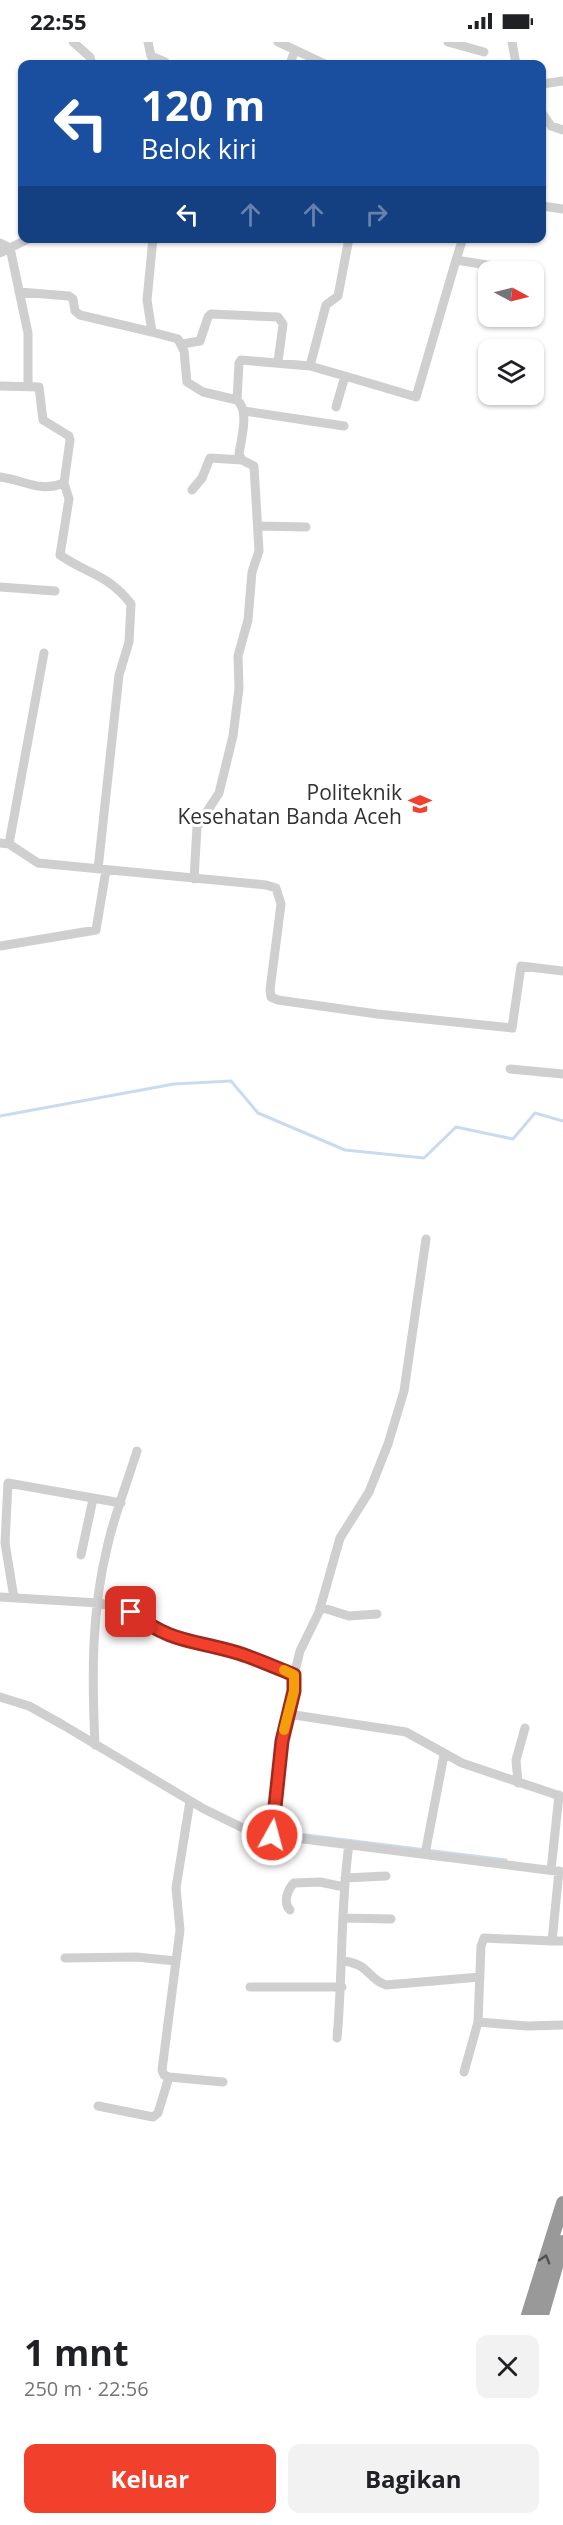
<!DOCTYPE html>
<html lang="id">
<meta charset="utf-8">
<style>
body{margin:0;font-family:"Open Sans",sans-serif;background:#f2f2f2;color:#202124;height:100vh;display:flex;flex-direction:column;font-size:22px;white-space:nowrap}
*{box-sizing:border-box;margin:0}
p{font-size:20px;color:#757577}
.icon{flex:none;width:33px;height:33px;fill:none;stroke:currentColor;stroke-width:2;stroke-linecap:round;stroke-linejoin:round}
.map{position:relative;height:2273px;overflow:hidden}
.details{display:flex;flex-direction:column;background:#fff;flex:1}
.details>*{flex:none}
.banner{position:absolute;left:18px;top:18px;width:528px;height:183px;border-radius:12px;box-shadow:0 2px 4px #0004;background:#1a4fa0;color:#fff;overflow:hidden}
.needle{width:39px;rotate:97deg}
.fabs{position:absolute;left:478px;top:219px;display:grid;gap:12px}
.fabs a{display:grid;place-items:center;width:66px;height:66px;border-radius:12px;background:#fff;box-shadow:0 2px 4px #0004;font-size:30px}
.pin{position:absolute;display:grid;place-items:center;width:51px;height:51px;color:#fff;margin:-26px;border-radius:12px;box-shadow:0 3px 9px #0006}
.me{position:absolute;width:66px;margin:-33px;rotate:7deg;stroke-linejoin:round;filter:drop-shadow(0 0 4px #0008)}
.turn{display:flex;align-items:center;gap:21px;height:126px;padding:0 24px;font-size:27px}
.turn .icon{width:78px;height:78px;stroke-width:2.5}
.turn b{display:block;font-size:42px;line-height:51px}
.lanes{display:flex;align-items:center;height:57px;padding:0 24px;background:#0003;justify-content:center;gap:30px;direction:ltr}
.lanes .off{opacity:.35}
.round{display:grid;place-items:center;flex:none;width:63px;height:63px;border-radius:12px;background:#f2f2f2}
.summary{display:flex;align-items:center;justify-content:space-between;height:102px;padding:0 24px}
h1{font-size:36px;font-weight:700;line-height:45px}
.button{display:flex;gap:12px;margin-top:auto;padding:12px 24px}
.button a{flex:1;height:69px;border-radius:12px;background:#f1402c;color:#fff;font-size:24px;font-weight:700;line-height:69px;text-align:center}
.button a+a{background:#f2f2f2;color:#202124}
.status{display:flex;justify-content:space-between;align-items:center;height:42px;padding:0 30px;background:#fff;direction:ltr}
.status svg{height:16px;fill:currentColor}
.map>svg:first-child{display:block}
</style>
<div class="status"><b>22:55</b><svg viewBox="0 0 49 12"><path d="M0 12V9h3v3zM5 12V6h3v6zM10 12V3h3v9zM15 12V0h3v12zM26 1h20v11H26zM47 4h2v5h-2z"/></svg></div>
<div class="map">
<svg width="563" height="2273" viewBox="0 0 563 2273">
<rect width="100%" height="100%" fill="#fff"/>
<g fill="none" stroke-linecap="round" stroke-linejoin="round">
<path stroke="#cbdbef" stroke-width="3" d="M0 1074 174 1042 231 1039 258 1071 345 1108 424 1116 456 1085 513 1097 535 1071 563 1079
M274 1789 506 1818"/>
<path stroke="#cfcfcf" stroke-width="9" d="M73 0 90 15 92 22
M148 0 151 14 165 20
M278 0 325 22
M448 0 484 10
M512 0 516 22
M290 22 295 8
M542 42 563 39
M542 71 551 84 563 88
M542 164 563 167
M153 196 147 258 152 290 178 297 184 309 187 340 203 350 237 358C250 369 241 397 239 412L242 418 254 424 259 509 252 530 248 578 238 614 239 646 233 694 219 751 197 785 194 837
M463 196 456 218 506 226
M0 201 10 206 28 291V342
M0 211 30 196
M19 250 69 254 73 257 75 269 80 273 152 290
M182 302 200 299 208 275 211 272 278 275 283 282 278 320
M310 324 345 334 336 365
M345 334 416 355 456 218
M0 344 39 345 43 378 69 394 70 398 64 441C40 451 24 438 0 435
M237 358 239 321 241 318 310 324 326 263 338 254 349 196
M244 369 344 384
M64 441 69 457 60 513C87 532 108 532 131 562L129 600 119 633 98 827
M192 448 202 436 210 416 242 418
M259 484 306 485
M0 545 55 549
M0 801 9 802 38 821 266 843 276 846 281 862 270 948 271 955 278 958 377 972 512 986 521 924 563 929
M9 802 44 611
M0 904 96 888 106 828
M510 1027 563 1032
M81 1513 93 1457
M0 1555 98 1561 122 1565 151 1585 178 1598 235 1610 294 1633
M14 1556 5 1501 8 1441 121 1461
M320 1565 349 1574 377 1572
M0 1655 29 1664 63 1683 204 1767 245 1787 272 1793 563 1830
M288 1672 406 1690 462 1721 563 1755
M95 1703C92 1638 91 1571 107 1506 114 1474 127 1441 137 1409
M518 1741 516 1718 525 1686
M190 1759 176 1846 180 1888 162 2028 164 2033 169 2035 223 2040
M272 1793 282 1699 294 1649V1633L300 1609 319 1570 340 1496 369 1450 388 1402 404 1349 426 1197
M425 1812 444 1713
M551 1828 559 1753
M559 1829 552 1899H563
M345 1836 386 1834
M290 1868C283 1861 287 1848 294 1841L320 1840 344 1845
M343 1876 391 1877
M65 1916 136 1915 176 1919
M344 1919C371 1923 367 1937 386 1943L480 1935
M250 1945H342
M478 1980 527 1984 563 1983
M337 1996C343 1932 340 1866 349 1802
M464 2030 478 1980 481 1904 484 1896 552 1899
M98 2064 153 2075 158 2071 169 2035"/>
<path stroke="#999" stroke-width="14" d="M528 2273 563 2161
M542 2273 563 2200"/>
</g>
<defs><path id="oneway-chevron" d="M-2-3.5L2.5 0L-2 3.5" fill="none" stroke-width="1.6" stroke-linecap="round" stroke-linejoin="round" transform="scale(1.5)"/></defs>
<use stroke="#515151" href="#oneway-chevron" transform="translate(545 2217) rotate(-73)"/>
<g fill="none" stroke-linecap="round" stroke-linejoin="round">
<g stroke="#9d2a1d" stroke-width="15">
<path id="route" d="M131 1570C173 1602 191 1597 238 1611 257 1617 275 1625 294 1633V1649L282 1699 272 1793"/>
</g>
<use href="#route" stroke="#f1402c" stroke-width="10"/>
<path stroke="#f59e0b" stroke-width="10" d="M284 1628 294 1633V1649L284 1688"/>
</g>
<defs>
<g id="university-bare" transform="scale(1.8)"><path d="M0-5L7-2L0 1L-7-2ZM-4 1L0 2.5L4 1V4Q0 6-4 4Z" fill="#f1402c" stroke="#fff" stroke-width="2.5" paint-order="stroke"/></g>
</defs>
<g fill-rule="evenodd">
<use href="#university-bare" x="420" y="762"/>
</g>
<g text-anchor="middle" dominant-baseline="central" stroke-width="6" stroke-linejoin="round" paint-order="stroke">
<g font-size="21" fill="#323232" stroke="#fff" text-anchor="end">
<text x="402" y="750">Politeknik<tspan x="402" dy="24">Kesehatan Banda Aceh</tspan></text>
</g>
</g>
</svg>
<div class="fabs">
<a><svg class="needle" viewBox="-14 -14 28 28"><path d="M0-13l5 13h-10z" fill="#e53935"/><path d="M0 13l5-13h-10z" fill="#757577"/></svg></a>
<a><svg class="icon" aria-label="layers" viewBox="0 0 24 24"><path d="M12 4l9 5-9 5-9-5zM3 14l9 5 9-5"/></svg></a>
</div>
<div class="pin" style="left:131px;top:1570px;background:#d93025"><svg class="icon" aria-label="arrive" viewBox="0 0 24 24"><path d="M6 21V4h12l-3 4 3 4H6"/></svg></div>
<svg class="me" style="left:272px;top:1793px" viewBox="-20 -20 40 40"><circle r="17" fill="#f1402c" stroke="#fff" stroke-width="3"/><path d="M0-11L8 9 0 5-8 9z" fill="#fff"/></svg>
<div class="banner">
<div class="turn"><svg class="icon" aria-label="left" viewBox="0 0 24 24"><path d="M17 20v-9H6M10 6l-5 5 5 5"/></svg><div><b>120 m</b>Belok kiri</div></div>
<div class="lanes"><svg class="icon" aria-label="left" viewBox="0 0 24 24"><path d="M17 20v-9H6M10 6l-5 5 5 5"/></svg><svg class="icon off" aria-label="ahead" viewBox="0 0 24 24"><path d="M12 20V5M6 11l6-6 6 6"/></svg><svg class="icon off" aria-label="ahead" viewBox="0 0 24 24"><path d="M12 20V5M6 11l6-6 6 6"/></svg><svg class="icon off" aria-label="right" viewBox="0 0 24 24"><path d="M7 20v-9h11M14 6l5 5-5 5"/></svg></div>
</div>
</div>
<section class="details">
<div class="summary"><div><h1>1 mnt</h1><p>250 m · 22:56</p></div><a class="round"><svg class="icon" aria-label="close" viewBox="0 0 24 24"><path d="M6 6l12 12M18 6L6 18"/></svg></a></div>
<div class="button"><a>Keluar</a><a>Bagikan</a></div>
</section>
